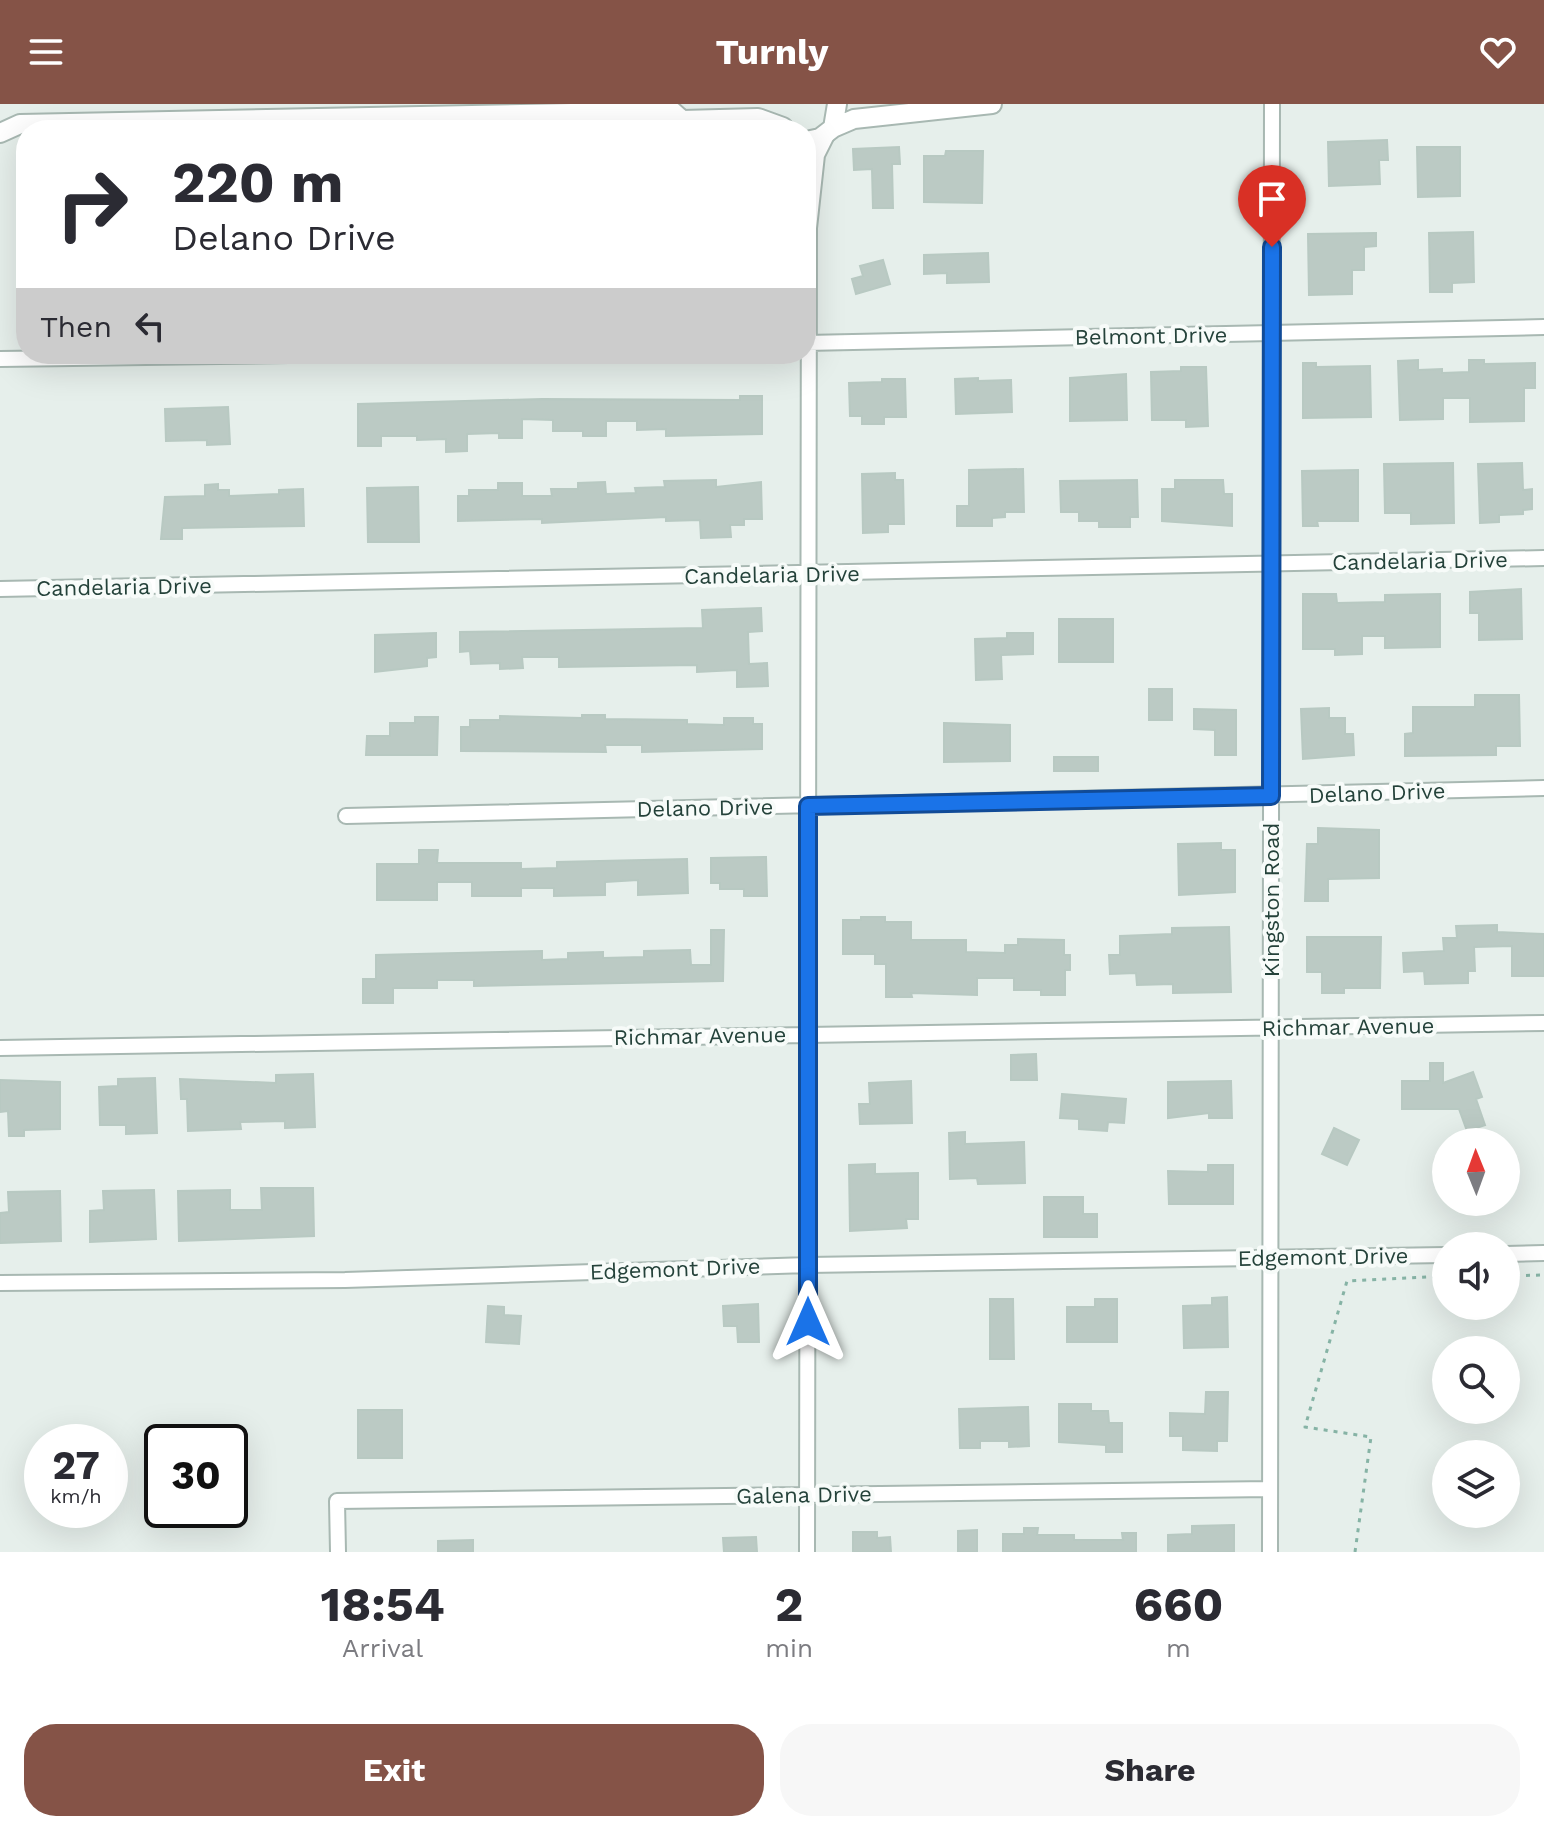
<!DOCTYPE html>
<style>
body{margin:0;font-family:"Work Sans",sans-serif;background:#f7f7f7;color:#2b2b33;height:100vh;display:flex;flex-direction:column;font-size:30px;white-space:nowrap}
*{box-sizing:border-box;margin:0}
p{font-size:26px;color:#7c7c81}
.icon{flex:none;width:44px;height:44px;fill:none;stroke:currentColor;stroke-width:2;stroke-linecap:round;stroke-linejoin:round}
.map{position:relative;height:1448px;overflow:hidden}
.sheet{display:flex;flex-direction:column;background:#fff;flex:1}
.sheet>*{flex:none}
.guide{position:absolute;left:16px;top:16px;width:800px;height:244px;border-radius:32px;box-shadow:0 8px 32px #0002;background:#fff;color:#2b2b33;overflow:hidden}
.needle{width:52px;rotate:359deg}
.controls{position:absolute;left:1432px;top:1024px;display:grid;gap:16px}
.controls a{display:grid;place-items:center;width:88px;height:88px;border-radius:50%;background:#fff;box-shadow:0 8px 32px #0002;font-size:40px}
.speed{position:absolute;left:24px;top:1320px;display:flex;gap:16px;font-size:40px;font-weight:700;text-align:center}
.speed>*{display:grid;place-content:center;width:104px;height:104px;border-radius:50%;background:#fff;box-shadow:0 8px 32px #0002;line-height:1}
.speed small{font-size:20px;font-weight:400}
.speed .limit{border:4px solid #111;border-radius:12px;background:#fff;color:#111}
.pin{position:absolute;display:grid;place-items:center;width:68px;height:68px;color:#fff;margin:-82px -34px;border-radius:50% 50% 50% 0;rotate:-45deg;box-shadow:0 0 8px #0007}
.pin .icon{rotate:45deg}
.me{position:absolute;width:88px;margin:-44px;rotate:0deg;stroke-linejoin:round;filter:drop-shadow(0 0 6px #0008)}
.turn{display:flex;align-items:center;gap:28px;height:168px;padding:0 24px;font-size:36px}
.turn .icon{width:104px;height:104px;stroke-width:2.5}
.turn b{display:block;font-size:56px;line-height:68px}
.then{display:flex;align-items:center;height:76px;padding:0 24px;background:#0003;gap:16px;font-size:30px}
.eta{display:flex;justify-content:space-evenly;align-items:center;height:136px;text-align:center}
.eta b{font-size:48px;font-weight:700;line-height:56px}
.action{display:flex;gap:16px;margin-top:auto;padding:16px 24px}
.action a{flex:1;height:92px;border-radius:32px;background:#855347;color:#fff;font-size:32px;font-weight:700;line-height:92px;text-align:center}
.action a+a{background:#f7f7f7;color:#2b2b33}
header{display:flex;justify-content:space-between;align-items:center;height:104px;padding:0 24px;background:#855347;color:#fff;font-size:36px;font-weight:700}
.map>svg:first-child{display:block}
</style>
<header><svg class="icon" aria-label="menu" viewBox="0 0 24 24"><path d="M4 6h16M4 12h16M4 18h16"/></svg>Turnly<svg class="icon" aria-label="heart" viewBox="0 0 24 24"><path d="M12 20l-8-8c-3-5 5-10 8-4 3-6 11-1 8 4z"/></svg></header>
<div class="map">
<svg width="1544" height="1448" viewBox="0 0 1544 1448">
<rect width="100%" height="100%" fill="#e6efeb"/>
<path fill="#bbcac4" stroke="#b8c9c2" stroke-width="2" d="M1387 36 1388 56H1379L1380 80 1329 82 1328 38Z
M899 43 900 60H892L893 104H873L872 65 854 66 853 45Z
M1417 43H1460V92L1418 93Z
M946 47H983L982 99 924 98V52H945Z
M1473 128 1474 178 1452 179V188H1430L1429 129Z
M1376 129V142L1364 143V166H1352V190L1309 191 1308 130Z
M988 149 989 178 947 179V169L924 170V151Z
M883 156 890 180 856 190 852 175 863 172 860 162Z
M1418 256V266L1442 265V269L1469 268V256H1484V260L1535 259V284H1524V317L1470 318V294H1443V315L1400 316 1398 257Z
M1303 259H1316V263L1370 262 1371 313 1303 314Z
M1181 263H1206L1208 322 1186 323V316H1152L1151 268 1181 267Z
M1126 270 1127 316 1070 317V274Z
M978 274V277L1011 276 1012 308 956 310 955 275Z
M882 275H905L906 313H884V320H862V312H850L849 279 882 278Z
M740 292H762V330L666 332V325L637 326V317H606V332H583V327H553V316L522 315V334H499V329L467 330V347L446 348V335L417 336V332H381V342H358V300L542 295 740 296Z
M228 303 230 340 207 341V336L166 337 165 305Z
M1453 359 1454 419 1411 420V409H1385L1384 360Z
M1522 359 1523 386 1532 385V405L1523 406V410L1499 411V418L1480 419 1478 360Z
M1023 365 1024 408H1005V413L992 414V422H957V402H969V366Z
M1358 366V417H1317L1318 422H1303L1302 367Z
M895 369V376H903L904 420H888V428L863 429 862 370Z
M716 376V383L761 378 762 415H744V421H730L731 433 701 434 700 416 666 417V413L542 419V415L458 417V392H469V386H498V379H522V392H552L551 385H578V379L605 378 606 390 636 389 635 384 665 383 664 377Z
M1137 376 1138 413H1130V423H1099V417H1079V408H1061L1060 377Z
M1175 376H1223L1224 390H1232V422L1162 417V385H1175Z
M218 380V386H229V392L279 390V386L303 385 304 422 182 424V435H161L165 393 205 392V381Z
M418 383 419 438H368L367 384Z
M1521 485 1522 535 1479 536V509H1470V488Z
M1303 490H1336L1337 499 1385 498V491L1440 490V543L1385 544V532H1362V550L1335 551V545H1303Z
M761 504 762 527 748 528 749 560 767 559 768 582 737 583V566L697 568V561L559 563V553H522L523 564 500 565V559L471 560 470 547 460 548V528L703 524 702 506Z
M1059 515H1113V558H1059Z
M436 529V553L427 554V562L375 568V531Z
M1007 529H1033V550L1001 551 1002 575 976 576 975 535 1007 534Z
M1149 585H1172V616H1149Z
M1475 591H1519L1520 642H1496V651L1405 652V630L1413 629V603H1475Z
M1329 604V614H1345V630H1353L1354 651 1303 655 1301 605Z
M1194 605 1236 606V651H1215V626L1194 625Z
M582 611H605V615L687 616V620L724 621V614H753V620H762V645L642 648V641H605L606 648 461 647V623H470V616H500V612L582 614Z
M415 613H438L437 651H366L367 632H390V619H415Z
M944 619 1010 621V657L944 658Z
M1054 653H1098V667H1054Z
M1318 724 1379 726V774L1328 775V797H1305L1307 740H1318Z
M1221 739V746H1235V788L1179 791 1178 740Z
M419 746H438L437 759H521V765L557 764V758L687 755 688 789 638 791V776L605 778V791L554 792V784H521V792H472V778H437V796H377V760H419Z
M766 753 767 792H744V785H720V779H711V754Z
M861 813H885V818H911V836H966V848L1005 849V841H1018V835L1064 836V851H1070V866H1065V891H1041V886H1014V874H977V891L911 889 912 893H886V860H875V850H843V816H861Z
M1497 821V828L1544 830V872H1512V842L1474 843 1475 867H1468V879L1425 880 1424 867 1404 868 1403 849 1444 847 1443 834H1457L1456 822Z
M1229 823 1231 888 1173 889V880L1137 881 1136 869 1110 870 1109 851H1120V832L1172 830V824Z
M711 826H724L723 877 474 882V876H437V884H393V899H363V875H376V851L542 847V856L568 855V849L603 848V854L644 853V847L690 846 691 861H711Z
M1307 833H1381L1380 884H1344V889H1322V868H1307Z
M1036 950 1037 976H1011V951Z
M1430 959H1443V979L1473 968 1482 993 1476 995 1485 1021 1467 1027 1459 1005H1402V977H1430Z
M313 970 315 1023 285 1024V1017L240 1018 241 1025 188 1027 187 995H181L180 975 276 979V971Z
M155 974 157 1029 126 1030V1021H100L99 983 118 982V975Z
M0 976 60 978V1025L24 1026V1032H9L8 1007 0 1008Z
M911 977 912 1019 860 1020 859 1000H870L869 979Z
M1231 977 1232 1014H1209V1009L1168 1014V978Z
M1062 990 1126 995 1124 1019 1108 1018 1107 1027 1079 1025V1015L1060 1014Z
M1334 1024 1359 1036 1347 1061 1322 1050Z
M965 1028V1040L1024 1038 1025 1079 978 1080 977 1074 950 1075 949 1029Z
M875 1060V1070L918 1069V1115H906L907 1124 850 1127 849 1061Z
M1208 1061H1233V1100H1169L1168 1067 1208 1068Z
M261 1084H313L314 1132 179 1137 178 1087 230 1086V1106H262Z
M154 1086 156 1135 90 1138V1107L104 1106 103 1087Z
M60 1087 61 1137 0 1139V1109L9 1108 8 1088Z
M1044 1093H1083V1110H1097V1133H1044Z
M1227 1193 1228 1243 1184 1244 1183 1202 1212 1201V1194Z
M990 1195H1013L1014 1255H990Z
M1095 1195H1117V1238H1067V1203H1095Z
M758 1200 759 1238H738L737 1222H724L723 1202Z
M488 1202 504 1203V1211L521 1212 519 1240 486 1238Z
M1206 1288H1228L1227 1337H1217V1347L1183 1346V1332H1170V1309L1205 1310Z
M1059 1300H1091V1307H1108L1109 1319H1122V1348H1106V1341L1059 1338Z
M1028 1303 1029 1342 1009 1343V1337H980V1344H960L959 1305Z
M358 1306H402V1354H358Z
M1234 1421V1448H1168V1431L1192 1430V1422Z
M1024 1424H1038L1037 1431H1074V1436H1123L1122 1429H1136V1448H1003V1430H1024Z
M977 1426V1448H958V1427Z
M853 1428H877V1434L890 1433 891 1448H853Z
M756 1433 757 1448H724L723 1434Z
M473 1436V1448H438V1437Z"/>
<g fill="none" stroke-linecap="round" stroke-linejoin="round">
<g stroke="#a8b8b2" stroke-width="18">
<path id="minor" d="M806 239 1544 223
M0 255 359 250
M0 485 1544 454
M346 712 1544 684
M0 944 1544 919
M1506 1150 1544 1149
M0 1179 345 1176 808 1161 1446 1151
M338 1448 337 1397 1270 1385
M807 1448 809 124 817 51 827 31
M1270 1448 1272 0"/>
</g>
<g stroke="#a8b8b2" stroke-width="22">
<path id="tertiary" d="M833 24 854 15 992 0
M0 29 20 20 672 7 682 16 758 14 783 23
M806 37 820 34 833 24 837 0"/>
</g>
<path stroke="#86b3a5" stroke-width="3" stroke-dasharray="4 6" stroke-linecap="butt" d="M1506 1172 1544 1171
M1355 1448 1371 1333 1305 1323 1347 1177 1446 1172"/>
<use href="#minor" stroke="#fff" stroke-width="14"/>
<use href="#tertiary" stroke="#fff" stroke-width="18"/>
</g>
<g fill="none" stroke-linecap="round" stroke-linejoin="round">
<g stroke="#114b97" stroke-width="20">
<path id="route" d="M808 1218V702L1271 692 1272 143"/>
</g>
<use href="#route" stroke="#1a73e8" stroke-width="14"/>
</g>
<g text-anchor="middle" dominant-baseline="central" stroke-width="8" stroke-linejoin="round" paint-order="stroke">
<g font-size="22" fill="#24423a" stroke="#f7fbf9">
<text transform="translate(1151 232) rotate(-1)">Belmont Drive</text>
<text transform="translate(1420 457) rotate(-1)">Candelaria Drive</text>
<text transform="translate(772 471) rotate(-1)">Candelaria Drive</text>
<text transform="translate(124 483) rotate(-1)">Candelaria Drive</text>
<text transform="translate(1377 689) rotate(-2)">Delano Drive</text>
<text transform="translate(705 704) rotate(-1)">Delano Drive</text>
<text transform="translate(1271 796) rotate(-90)">Kingston Road</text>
<text transform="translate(1348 923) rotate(-1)">Richmar Avenue</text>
<text transform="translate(700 932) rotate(-1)">Richmar Avenue</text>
<text transform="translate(1323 1153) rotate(-1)">Edgemont Drive</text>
<text transform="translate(675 1165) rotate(-2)">Edgemont Drive</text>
<text transform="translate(804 1391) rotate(-1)">Galena Drive</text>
</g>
</g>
</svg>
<div class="controls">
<a><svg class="needle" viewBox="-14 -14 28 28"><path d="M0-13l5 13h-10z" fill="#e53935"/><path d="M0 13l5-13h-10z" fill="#7c7c81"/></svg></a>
<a><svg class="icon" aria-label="sound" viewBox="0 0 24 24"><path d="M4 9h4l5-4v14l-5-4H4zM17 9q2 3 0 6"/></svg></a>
<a><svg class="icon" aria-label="search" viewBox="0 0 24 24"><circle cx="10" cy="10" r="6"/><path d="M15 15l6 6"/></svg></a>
<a><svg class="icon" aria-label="layers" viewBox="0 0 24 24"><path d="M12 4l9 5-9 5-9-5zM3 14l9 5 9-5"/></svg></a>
</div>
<div class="speed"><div>27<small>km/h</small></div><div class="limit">30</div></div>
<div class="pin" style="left:1272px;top:143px;background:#d93025"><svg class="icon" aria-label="arrive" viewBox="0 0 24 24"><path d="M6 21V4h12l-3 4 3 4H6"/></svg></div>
<svg class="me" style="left:808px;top:1218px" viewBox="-20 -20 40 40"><path d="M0-17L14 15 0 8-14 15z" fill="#1a73e8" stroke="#fff" stroke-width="4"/></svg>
<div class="guide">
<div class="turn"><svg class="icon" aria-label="right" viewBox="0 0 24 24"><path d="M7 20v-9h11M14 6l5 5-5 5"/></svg><div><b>220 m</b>Delano Drive</div></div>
<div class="then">Then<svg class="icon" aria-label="left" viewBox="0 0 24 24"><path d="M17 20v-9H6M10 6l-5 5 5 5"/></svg></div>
</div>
</div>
<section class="sheet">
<div class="eta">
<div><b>18:54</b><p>Arrival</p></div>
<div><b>2</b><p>min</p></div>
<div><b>660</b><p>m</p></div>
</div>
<div class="action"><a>Exit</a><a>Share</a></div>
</section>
